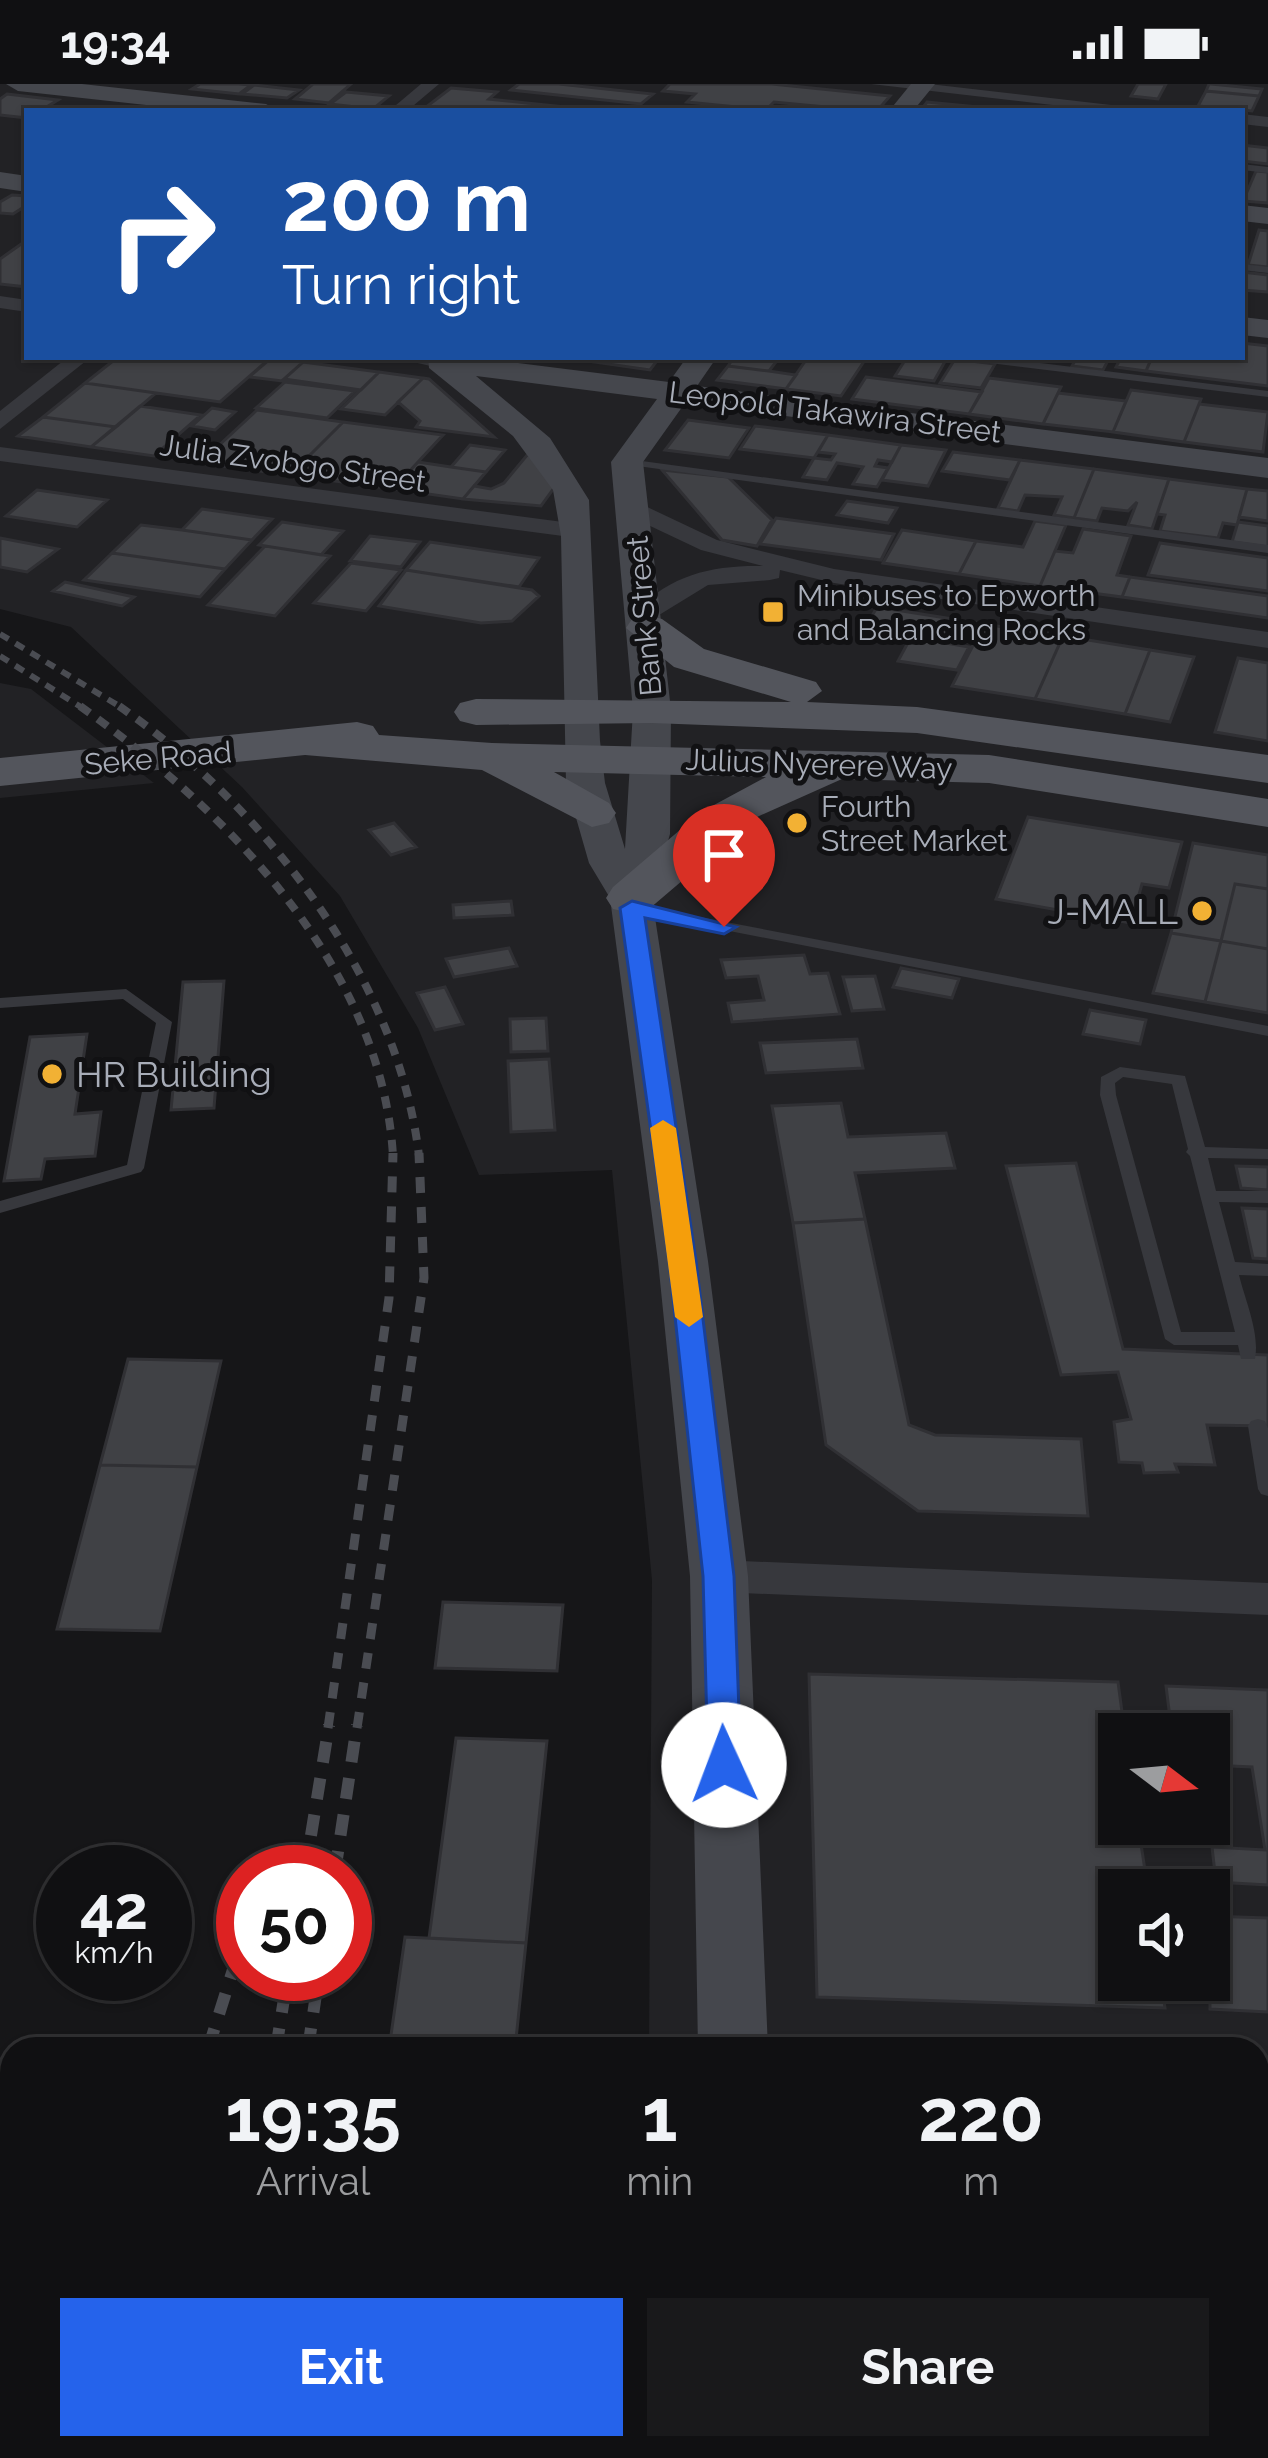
<!DOCTYPE html>
<style>
body{margin:0;font-family:Raleway,sans-serif;background:#19191b;color:#f1f3f6;height:100vh;display:flex;flex-direction:column;font-size:45px;white-space:nowrap}
*{box-sizing:border-box;margin:0}
p{font-size:39px;color:#9c9d9f}
.icon{flex:none;width:66px;height:66px;fill:none;stroke:currentColor;stroke-width:2;stroke-linecap:round;stroke-linejoin:round}
.map{position:relative;flex:1;overflow:hidden}
.details{position:absolute;left:0px;top:1953px;width:1269px;height:423px;display:flex;flex-direction:column;background:#101012;border-radius:36px 36px 0 0;box-shadow:0 3px 9px #0004,0 0 0 3px #303032}
.details>*{flex:none}
.banner{position:absolute;left:24px;top:24px;width:1221px;height:252px;border-radius:0px;box-shadow:0 3px 9px #0004,0 0 0 3px #303032;background:#1a4fa0;color:#fff;overflow:hidden}
.needle{width:78px;rotate:106deg}
.fabs{position:absolute;left:1098px;top:1629px;display:grid;gap:24px}
.fabs a{display:grid;place-items:center;width:132px;height:132px;border-radius:0px;background:#101012;box-shadow:0 3px 9px #0004,0 0 0 3px #303032;font-size:60px}
.speed{position:absolute;left:36px;top:1761px;display:flex;gap:24px;font-size:60px;font-weight:700;text-align:center}
.speed>*{display:grid;place-content:center;width:156px;height:156px;border-radius:50%;background:#101012;box-shadow:0 3px 9px #0004,0 0 0 3px #303032;line-height:1}
.speed small{font-size:30px;font-weight:400}
.speed .limit{border:18px solid #d22;background:#fff;color:#111}
.pin{position:absolute;display:grid;place-items:center;width:102px;height:102px;color:#fff;margin:-123px -51px;border-radius:50% 50% 50% 0;rotate:-45deg;box-shadow:0 0 12px #0007}
.pin .icon{rotate:45deg}
.me{position:absolute;width:132px;margin:-66px;rotate:358deg;stroke-linejoin:round;filter:drop-shadow(0 0 9px #0008)}
.turn{display:flex;align-items:center;gap:42px;height:252px;padding:0 60px;font-size:54px}
.turn .icon{width:156px;height:156px;stroke-width:2.5}
.turn b{display:block;font-size:84px;line-height:102px}
.eta{display:flex;justify-content:space-evenly;align-items:center;height:204px;text-align:center}
.eta b{font-size:72px;font-weight:700;line-height:84px}
.primary-button{display:flex;gap:24px;margin-top:auto;padding:24px 60px}
.primary-button a{flex:1;height:138px;border-radius:0px;background:#2563eb;color:#fff;font-size:48px;font-weight:700;line-height:138px;text-align:center}
.primary-button a+a{background:#19191b;color:#f1f3f6}
.status{display:flex;justify-content:space-between;align-items:center;height:84px;padding:0 60px;background:#101012;direction:ltr}
.status svg{height:33px;fill:currentColor}
.map>svg:first-child{display:block}
</style>
<div class="status"><b>19:34</b><svg viewBox="0 0 49 12"><path d="M0 12V9h3v3zM5 12V6h3v6zM10 12V3h3v9zM15 12V0h3v12zM26 1h20v11H26zM47 4h2v5h-2z"/></svg></div>
<div class="map">
<svg width="1268" height="2374" viewBox="0 0 1268 2374">
<rect width="100%" height="100%" fill="#161618"/>
<path fill="#222225" fill-rule="evenodd" d="M0 0H1268V2374H646V2364H1257V1965H649L652 1496 612 1086 479 1091 418 944 340 812 242 703 71 543 0 525ZM27 27H1242V273H27ZM1119 1650H1209V1740H1119ZM1119 1806H1209V1896H1119Z
M0 599 31 605 154 699 0 714Z"/>
<path fill="#404145" stroke="#303034" stroke-width="3" d="M200 0H239L251 1 239 10 192 5Z
M313 0H351L329 19 295 15Z
M519 0H559L653 10 641 20 511 6Z
M670 0H772L890 12 877 27H821L825 23 774 18 766 26 687 18 695 10 663 7Z
M1138 0H1166L1158 15 1131 12Z
M1209 0H1211L1262 5 1259 12 1206 7Z
M254 1 299 6 287 14 242 10Z
M451 4 497 8 489 15 603 27 426 23Z
M1206 7 1259 12 1252 27 1198 22Z
M346 8 389 12 373 25 330 20Z
M7 10 58 16 40 27H27V34L0 31V15Z
M927 18 978 23 920 27Z
M1242 61 1268 64V80L1242 77Z
M1256 87 1268 88V119L1243 117Z
M12 111 27 112V121L13 130 0 129V118Z
M1259 146 1268 147V183L1248 181Z
M24 158 27 203 0 200V175Z
M1242 188 1268 191V208L1242 206Z
M1242 259 1268 262V302L1146 287 1152 273H1242Z
M118 273H244L268 276 220 318 85 299Z
M591 273H660L650 286 587 277Z
M734 273H780L769 287 728 282Z
M808 273H867L841 312 786 305Z
M907 273H937L947 274 934 297 895 292Z
M1077 273H1110L1103 286 1072 282Z
M1121 273H1152L1146 287 1116 283Z
M271 274 303 278 282 297 249 293Z
M955 275 995 280 981 304 940 299Z
M303 278 379 288 361 306 284 295Z
M728 282 769 287 796 291 786 305 717 296Z
M379 288 423 294 385 331 341 325Z
M866 293 982 308 969 330 852 315Z
M423 294 429 295 494 353 416 343 420 337 398 318Z
M989 294 1061 303 1043 340 969 330Z
M285 298 355 307 327 334 256 324Z
M85 299 156 309 116 343 43 333Z
M1131 306 1201 315 1184 358 1113 348Z
M1058 309 1126 317 1113 348 1043 340Z
M1199 320 1268 328 1263 368 1184 358Z
M140 322 201 331 154 372 91 363Z
M212 324 235 328 215 346 192 342Z
M257 326 343 338 290 391 200 379Z
M43 333 116 343 91 363 18 352Z
M688 336 749 344 729 374 665 366Z
M343 338 443 351 393 405 290 391Z
M755 342 828 351 814 374 740 365Z
M828 351 901 361 892 378 878 376 875 382 888 384 877 403 853 400 863 383 837 379 827 396 803 393 814 374 831 376 835 370 818 368Z
M470 361 505 366 486 388 451 383Z
M901 361 946 366 928 402 882 396Z
M953 368 1020 376 1010 396 942 387Z
M528 370 557 400 541 422 463 415 474 402 491 405 504 399Z
M1020 376 1094 385 1074 434 1054 431 1062 413 1025 411 1018 427 998 424Z
M418 378 451 383 486 388 463 415 393 405Z
M1094 385 1169 395 1152 445 1128 441 1137 418 1128 427 1102 424 1097 437 1074 434Z
M662 386 728 393 772 436 757 462 722 456Z
M1169 395 1247 405 1237 441 1223 439 1218 454 1160 447 1165 431 1157 430Z
M1247 405 1268 407V437L1239 433Z
M37 406 107 416 77 443 6 432Z
M847 417 897 424 888 439 837 431Z
M202 425 272 435 252 456 182 446Z
M776 434 894 450 881 476 760 460Z
M1035 437 1066 441 1040 502 959 490 976 457 1023 463Z
M282 438 343 447 321 471 259 461Z
M1238 438 1268 442V463L1232 458Z
M141 441 182 446 252 456 225 485 112 469Z
M1083 445 1131 452 1117 491 1130 493 1122 513 1040 502 1055 467 1073 469Z
M902 446 976 457 959 490 883 479Z
M370 452 420 458 401 483 350 477Z
M0 454 58 465 27 488 0 483Z
M430 458 539 474 519 503 406 486Z
M1160 459 1268 474V507L1148 491Z
M265 462 330 472 275 532 208 521Z
M112 469 225 485 200 513 84 496Z
M351 479 401 486 366 527 314 519Z
M406 486 532 506 539 512 512 537 481 539 379 522Z
M1130 493 1268 512V534L1122 513Z
M65 498 134 513 122 522 53 507Z
M877 523 984 540 974 558 867 541Z
M984 540 1063 552 1035 615 952 602Z
M1063 552 1150 566 1125 630 1035 615Z
M911 553 969 563 957 586 898 577Z
M1150 566 1194 573 1170 638 1125 630Z
M1238 574 1268 579V657L1215 648Z
M1028 733 1182 758 1169 804 1142 800 1131 839 996 815Z
M394 739 416 763 391 771 369 746Z
M1193 759 1268 771V805L1235 800 1221 857 1171 849Z
M1235 800 1268 805V865L1221 857Z
M511 817 513 831 454 834 453 821Z
M1171 849 1221 857 1205 918 1153 909Z
M1221 857 1268 865V929L1205 918Z
M509 864 517 882 454 893 446 875Z
M804 871 810 890 828 889 840 930 732 938 728 919 764 916 758 892 726 894 721 876Z
M901 884 959 895 952 914 893 903Z
M875 892 884 925 852 927 843 893Z
M224 897 214 1024 171 1026 183 898Z
M445 903 463 940 435 946 417 909Z
M1090 926 1146 936 1140 960 1083 950Z
M546 934 548 967 511 968 510 935Z
M87 950 75 1030 101 1028 95 1072 45 1075 41 1095 4 1097 30 953Z
M857 955 863 984 766 989 760 959Z
M549 975 555 1046 511 1048 508 977Z
M841 1019 848 1053 946 1049 955 1084 855 1089 865 1135 793 1139 772 1022Z
M1076 1079 1123 1265 1268 1271V1342L1207 1341 1215 1381 1175 1380 1178 1388 1144 1389 1142 1379 1119 1378 1114 1338 1131 1335 1118 1288 1061 1291 1006 1082Z
M1236 1082 1268 1083V1106L1241 1104Z
M1242 1124 1268 1125V1175L1253 1174Z
M865 1135 909 1341 935 1351 1081 1355 1088 1432 918 1427 826 1361 793 1139Z
M128 1275 221 1277 197 1383 100 1381Z
M100 1381 197 1383 160 1547 57 1545Z
M443 1518 563 1521 557 1587 435 1584Z
M809 1590 1118 1598 1125 1650H1119V1740H1138L1148 1806H1119V1896H1161L1165 1924 817 1913Z
M1166 1602 1268 1606V1801L1216 1798 1212 1763 1265 1766 1252 1683 1209 1681V1650H1172Z
M456 1654 547 1657 526 1859 429 1854Z
M1209 1832 1268 1834V1928L1210 1925Z
M405 1853 526 1859 515 1965H389Z
M1257 2128H1268V2261L1257 2260Z
M1257 2260 1268 2261V2354H1263L1257 2318Z
M836 2364H1126L1127 2374H836Z"/>
<g fill="none" stroke-linecap="round" stroke-linejoin="round">
<path fill="#37383d" fill-rule="evenodd" d="M1242 80 1268 83V89L1242 86Z
M1242 180 1268 183V189L1242 186Z
M960 273H991L1268 307V313L965 276Z
M627 375 1268 461V469L623 380V376Z
M632 820 1268 942V952L627 827 625 824Z
M126 905 172 938 144 1084 141 1088 0 1129V1117L127 1081 156 939 123 915 0 924V914Z
M1120 983 1185 992 1205 1063 1268 1065V1075L1208 1074 1216 1107H1268V1119L1219 1118 1235 1178 1268 1180V1192L1239 1191C1245 1216 1260 1249 1255 1275H1241L1238 1261H1174L1165 1255 1100 1011 1101 993ZM1123 993 1172 1000 1188 1065 1186 1068 1190 1072 1235 1248H1181L1116 1011 1115 999Z
M1258 1335 1265 1337 1268 1344V1412L1261 1410 1258 1405 1248 1342 1251 1337Z"/>
<path fill="#37383d" fill-rule="evenodd" d="M421 0H439L407 27H389Z
M871 0H929L1163 27H1104Z
M1242 30 1268 33V43L1242 40Z
M0 212 27 216V228L0 224Z
M68 273H91L0 345V327Z
M392 273H444L449 278 439 284Z
M0 363 578 440 590 447 578 454 0 377Z
M627 421H643L717 456 834 485 1268 548V564L834 499 780 486 779 494 770 496 708 501 646 539 633 531 637 526C672 490 714 481 763 482L701 466 627 431Z
M719 1476 1268 1499V1531L719 1508 704 1503 698 1492 704 1481Z
M1257 2015H1268V2061H1257Z"/>
<path fill="#45474d" fill-rule="evenodd" d="M6 0H82L266 20 278 27H201L18 7Z
M911 0H935L913 27H889Z
M0 88 27 92V108L0 104Z
M1242 121 1268 124V140L1242 137Z
M1242 233 1268 236V254L1242 251Z
M428 273H470L669 298 687 273H717L697 302 1268 374V394L685 319 643 378 671 626 670 750 652 814 708 1177 748 1492 768 1965H698L690 1492 658 1177 610 814 589 779 566 699 561 452 553 406 513 352 429 284ZM476 292 657 315 611 378 633 626 625 765 605 699 600 657 589 416 550 354Z
M694 2364H772V2374H694Z"/>
<path fill="#53555c" fill-rule="evenodd" d="M647 531 662 535 704 565 816 598 822 607 807 618 917 623 1268 671V699L917 649 652 639 476 641 460 637 454 628 460 619 476 615 791 618 674 583 626 544 632 535Z
M357 638 373 642 379 651 492 659 989 671 1268 715V743L989 699 842 695 757 733 649 825 631 829 613 825 606 814 613 803 701 728 766 693 554 688 609 719 616 729 609 739 592 743 482 686 305 671 0 702V674Z"/>
<path stroke="#4a4c52" stroke-width="6" stroke-dasharray="10 8" stroke-linecap="butt" d="M0 550 124 625
M0 572 84 625"/>
<path stroke="#4a4c52" stroke-width="8" stroke-dasharray="12 10" stroke-linecap="butt" d="M80 622C226 726 382 883 393 1072
M119 622C264 723 398 893 419 1072"/>
<path stroke="#4a4c52" stroke-width="9" stroke-dasharray="16 14" stroke-linecap="butt" d="M328 1644 389 1214 393 1069
M357 1644 424 1194 419 1069"/>
<path stroke="#4a4c52" stroke-width="12" stroke-dasharray="21 16" stroke-linecap="butt" d="M264 1788 274 1758
M305 1788 329 1641
M335 1788 357 1641
M208 1965 243 1854
M276 1965 288 1890
M308 1965 319 1890
M77 2374 80 2364
M210 2374 212 2364
M247 2374 248 2364"/>
</g>
<path fill="#2563eb" stroke="#184099" stroke-width="3" d="M632 817 736 843 724 850 645 834 696 1177 734 1492 741 1681 736 1691H713L708 1681 703 1492 669 1177 620 824Z"/>
<path fill="#f59e0b" d="M663 1036 676 1044 703 1233 689 1243 675 1233 650 1044Z"/>
<g fill="#f2b134" stroke="#111113" stroke-width="4.5">
<rect x="761" y="516" width="24" height="24" rx="6"/>
<circle cx="797" cy="739" r="12"/>
<circle cx="1202" cy="827" r="12"/>
<circle cx="52" cy="990" r="12"/>
</g>
<g text-anchor="middle" dominant-baseline="central" stroke-width="10" stroke-linejoin="round" paint-order="stroke">
<g font-size="30" fill="#a8adb8" stroke="#111113">
<text transform="translate(835 328) rotate(7)">Leopold Takawira Street</text>
<text transform="translate(293 379) rotate(8)">Julia Zvobgo Street</text>
<text transform="translate(644 532) rotate(-95)">Bank Street</text>
<text transform="translate(158 674) rotate(-5)">Seke Road</text>
<text transform="translate(819 680) rotate(2)">Julius Nyerere Way</text>
</g>
<g font-size="30" fill="#a8adb8" stroke="#111113" text-anchor="start">
<text x="797" y="511">Minibuses to Epworth<tspan x="797" dy="34">and Balancing Rocks</tspan></text>
<text x="821" y="722">Fourth<tspan x="821" dy="34">Street Market</tspan></text>
</g>
<g font-size="36" fill="#a8adb8" stroke="#111113" text-anchor="end">
<text x="1178" y="827">J-MALL</text>
<text x="76" y="990" text-anchor="start">HR Building</text>
</g>
</g>
</svg>
<div class="fabs">
<a><svg class="needle" viewBox="-14 -14 28 28"><path d="M0-13l5 13h-10z" fill="#e53935"/><path d="M0 13l5-13h-10z" fill="#9c9d9f"/></svg></a>
<a><svg class="icon" aria-label="sound" viewBox="0 0 24 24"><path d="M4 9h4l5-4v14l-5-4H4zM17 9q2 3 0 6"/></svg></a>
</div>
<div class="speed"><div>42<small>km/h</small></div><div class="limit">50</div></div>
<div class="pin" style="left:724px;top:843px;background:#d93025"><svg class="icon" aria-label="arrive" viewBox="0 0 24 24"><path d="M6 21V4h12l-3 4 3 4H6"/></svg></div>
<svg class="me" style="left:724px;top:1681px" viewBox="-20 -20 40 40"><circle r="19" fill="#fff"/><path d="M0-13L10 11 0 6-10 11z" fill="#2563eb"/></svg>
<div class="banner">
<div class="turn"><svg class="icon" aria-label="right" viewBox="0 0 24 24"><path d="M7 20v-9h11M14 6l5 5-5 5"/></svg><div><b>200 m</b>Turn right</div></div>
</div>
<section class="details">
<div class="eta">
<div><b>19:35</b><p>Arrival</p></div>
<div><b>1</b><p>min</p></div>
<div><b>220</b><p>m</p></div>
</div>
<div class="primary-button"><a>Exit</a><a>Share</a></div>
</section>
</div>
